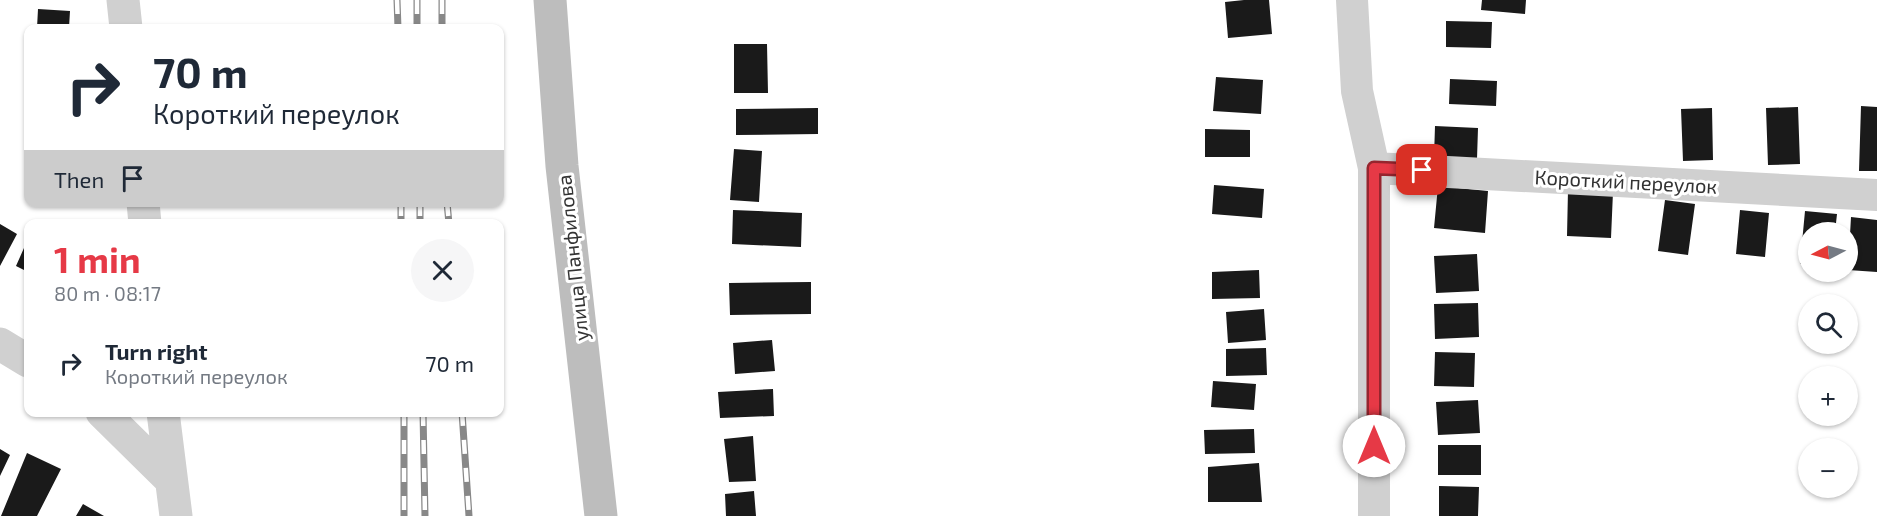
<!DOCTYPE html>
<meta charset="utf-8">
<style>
body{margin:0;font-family:"Exo 2",sans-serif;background:#f6f6f7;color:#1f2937;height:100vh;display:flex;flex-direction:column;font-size:22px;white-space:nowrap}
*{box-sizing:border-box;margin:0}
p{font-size:20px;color:#747a83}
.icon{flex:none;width:33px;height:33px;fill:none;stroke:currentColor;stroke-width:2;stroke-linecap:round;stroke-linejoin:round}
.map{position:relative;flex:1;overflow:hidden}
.side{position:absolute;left:24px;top:219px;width:480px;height:198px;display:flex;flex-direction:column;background:#fff;border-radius:12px;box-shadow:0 2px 4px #0004}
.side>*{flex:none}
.banner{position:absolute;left:24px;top:24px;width:480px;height:183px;border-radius:12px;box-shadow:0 2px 4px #0004;background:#fff;color:#1f2937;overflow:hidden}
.needle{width:39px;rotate:264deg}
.buttons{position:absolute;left:1798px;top:222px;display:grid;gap:12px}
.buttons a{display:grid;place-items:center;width:60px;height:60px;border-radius:50%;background:#fff;box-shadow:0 2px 4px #0004;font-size:30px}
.pin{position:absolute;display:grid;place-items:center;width:51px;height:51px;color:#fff;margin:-26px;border-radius:12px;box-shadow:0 3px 9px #0006}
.me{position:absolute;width:66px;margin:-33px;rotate:0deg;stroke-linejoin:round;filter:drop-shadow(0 0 4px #0008)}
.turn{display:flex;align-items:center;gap:21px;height:126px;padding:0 30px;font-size:27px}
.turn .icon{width:78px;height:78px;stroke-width:2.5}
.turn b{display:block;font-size:42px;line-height:51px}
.then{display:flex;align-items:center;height:57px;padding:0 30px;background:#0003;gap:12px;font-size:22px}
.round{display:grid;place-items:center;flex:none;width:63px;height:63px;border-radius:32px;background:#f6f6f7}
.summary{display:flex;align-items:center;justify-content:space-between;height:102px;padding:0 30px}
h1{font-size:36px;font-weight:700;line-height:45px;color:#e63946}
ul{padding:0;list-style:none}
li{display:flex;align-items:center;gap:18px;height:84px;padding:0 30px}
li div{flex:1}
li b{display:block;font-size:22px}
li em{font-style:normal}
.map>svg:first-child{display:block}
</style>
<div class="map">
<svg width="1877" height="516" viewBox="0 0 1877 516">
<rect width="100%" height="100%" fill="#fff"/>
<path fill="#1a1a1a" d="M1244 0H1269L1272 34 1228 38 1225 2Z
M1482 0H1526L1525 14 1481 10Z
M38 9 70 11 69 28H37Z
M1446 21 1492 22 1491 48 1446 47Z
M734 44H767L768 93H734Z
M1216 77 1263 80 1261 114 1213 111Z
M1450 79 1497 81 1496 106 1449 104Z
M1861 106 1877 107V171H1859Z
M1798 107 1800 164 1768 165 1766 108Z
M818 108V134L736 135V109Z
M1712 108 1713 160 1683 161 1681 109Z
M1435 126 1478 128 1477 159 1434 157Z
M1205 129 1250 130V157H1205Z
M734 149 762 151 759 202 730 200Z
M1214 185 1264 189 1262 218 1212 214Z
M1438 186 1488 191 1485 233 1434 228Z
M1568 190 1613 192 1611 238 1567 236Z
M1665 200 1695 204 1688 255 1658 251Z
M733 210 802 213 801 247 732 244Z
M1740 210 1769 213 1765 257 1736 254Z
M1805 211 1837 214 1835 232H1809V264H1800Z
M1851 217 1877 220V272L1848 270Z
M0 224 17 234 0 266Z
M28 239V272L16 266Z
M1477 254 1479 291 1436 293 1434 256Z
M1259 270 1260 298 1212 299V272Z
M811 282V314L730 315 729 283Z
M1478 303 1479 337 1435 339 1434 304Z
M1264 309 1266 340 1228 343 1226 312Z
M772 340 775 371 735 374 733 343Z
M1266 348 1267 375 1226 376V349Z
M1435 352 1475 353 1474 387 1434 386Z
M1213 381 1256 384 1254 410 1211 407Z
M773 389 774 416 720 418 718 392Z
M1478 400 1480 433 1438 435 1436 402Z
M1254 429 1255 453 1205 454 1204 430Z
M753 436 756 481 729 482 724 439Z
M1438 445H1481V475H1438Z
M0 449 10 455 0 476Z
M27 453 61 469 37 516H1Z
M1259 463 1262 502H1208V467Z
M1439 486 1479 487 1478 516H1439Z
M754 491 756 516H726L725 494Z
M83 504 104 516H76Z"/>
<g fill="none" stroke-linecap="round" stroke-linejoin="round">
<path stroke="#d0d0d0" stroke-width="32" d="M1352 0 1357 91 1374 168V516
M1374 168 1877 195"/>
<path stroke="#d0d0d0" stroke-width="33" d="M123 0 126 28
M143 202 145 224
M0 344 28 361
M102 412 170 479
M163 412 176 516"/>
<path stroke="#bdbdbd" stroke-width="33" d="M550 0 562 166 601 516"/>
<g stroke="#888" stroke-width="7">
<path id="rail" d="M397 0 398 28
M417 0V28
M442 0V28
M401 202V224
M420 202V224
M447 202 449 224
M404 412V516
M423 412 425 516
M462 412 469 516"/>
</g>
<use href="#rail" stroke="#fff" stroke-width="4.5" stroke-dasharray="14" stroke-linecap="butt"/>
</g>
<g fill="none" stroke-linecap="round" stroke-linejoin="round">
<g stroke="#96252e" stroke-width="15">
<path id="route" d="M1374 446V168L1422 170"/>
</g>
<use href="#route" stroke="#e63946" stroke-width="10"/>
</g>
<g text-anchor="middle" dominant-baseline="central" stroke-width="6" stroke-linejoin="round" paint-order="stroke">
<g font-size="20" fill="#333" stroke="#fff">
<text transform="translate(1626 181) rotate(3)">Короткий переулок</text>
<text transform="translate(572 258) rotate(-96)">улица Панфилова</text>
</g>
</g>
</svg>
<div class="buttons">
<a><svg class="needle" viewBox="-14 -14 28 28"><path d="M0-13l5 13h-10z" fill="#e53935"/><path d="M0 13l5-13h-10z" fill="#747a83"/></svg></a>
<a><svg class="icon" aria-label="search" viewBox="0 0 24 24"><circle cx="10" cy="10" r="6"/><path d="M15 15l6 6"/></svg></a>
<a>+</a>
<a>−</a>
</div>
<div class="pin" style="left:1422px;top:170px;background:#d93025"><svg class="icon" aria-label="arrive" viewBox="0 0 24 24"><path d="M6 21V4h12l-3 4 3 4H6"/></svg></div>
<svg class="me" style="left:1374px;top:446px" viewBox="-20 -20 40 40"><circle r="19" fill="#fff"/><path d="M0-13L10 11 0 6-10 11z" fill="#e63946"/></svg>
<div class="banner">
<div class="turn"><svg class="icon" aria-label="right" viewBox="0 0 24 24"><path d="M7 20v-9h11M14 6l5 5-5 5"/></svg><div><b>70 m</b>Короткий переулок</div></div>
<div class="then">Then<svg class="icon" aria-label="arrive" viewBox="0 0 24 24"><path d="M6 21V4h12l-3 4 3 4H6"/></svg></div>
</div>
<section class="side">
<div class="summary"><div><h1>1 min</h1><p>80 m · 08:17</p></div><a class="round"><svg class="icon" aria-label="close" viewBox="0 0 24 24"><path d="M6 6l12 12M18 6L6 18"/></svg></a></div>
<ul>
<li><svg class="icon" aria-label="right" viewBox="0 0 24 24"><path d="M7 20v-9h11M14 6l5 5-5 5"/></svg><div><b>Turn right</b><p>Короткий переулок</p></div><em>70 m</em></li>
</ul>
</section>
</div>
